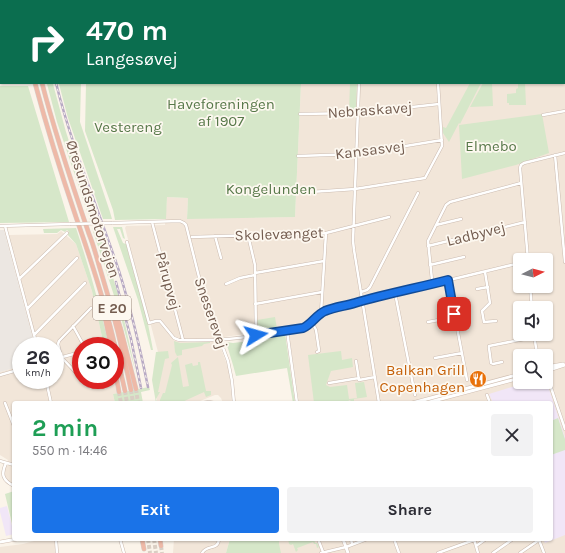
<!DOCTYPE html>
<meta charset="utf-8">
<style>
body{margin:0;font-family:Karla,sans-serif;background:#f2f2f3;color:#2b2b33;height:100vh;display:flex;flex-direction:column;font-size:15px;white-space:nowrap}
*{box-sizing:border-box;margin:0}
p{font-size:13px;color:#7c7c81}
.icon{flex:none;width:22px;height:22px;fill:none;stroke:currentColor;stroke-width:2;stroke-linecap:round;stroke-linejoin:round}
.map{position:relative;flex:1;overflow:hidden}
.sheet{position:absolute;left:12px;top:401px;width:541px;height:140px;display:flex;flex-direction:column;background:#fff;border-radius:4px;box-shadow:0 1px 3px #0004}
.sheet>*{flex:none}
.banner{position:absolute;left:0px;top:0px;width:565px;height:84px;box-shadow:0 1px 3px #0004;background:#0b6e4f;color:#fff;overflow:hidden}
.needle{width:26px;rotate:84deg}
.fabs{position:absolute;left:513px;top:253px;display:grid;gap:8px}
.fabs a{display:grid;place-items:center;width:40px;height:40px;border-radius:4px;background:#fff;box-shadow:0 1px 3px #0004;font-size:20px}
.speed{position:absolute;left:12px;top:337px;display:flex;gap:8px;font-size:20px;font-weight:700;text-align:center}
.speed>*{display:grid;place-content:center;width:52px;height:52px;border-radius:50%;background:#fff;box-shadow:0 1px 3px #0004;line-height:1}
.speed small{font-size:10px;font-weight:400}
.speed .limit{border:6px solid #d22;background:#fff;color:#111}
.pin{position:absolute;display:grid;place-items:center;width:34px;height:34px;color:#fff;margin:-17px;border-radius:8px;box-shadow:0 2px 6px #0006}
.me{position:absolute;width:44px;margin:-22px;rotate:82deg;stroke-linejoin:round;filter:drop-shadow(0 0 3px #0008)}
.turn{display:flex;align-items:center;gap:14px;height:84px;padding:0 20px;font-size:18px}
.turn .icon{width:52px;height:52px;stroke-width:2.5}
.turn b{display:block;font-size:28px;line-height:34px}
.round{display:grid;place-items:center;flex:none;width:42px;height:42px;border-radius:4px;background:#f2f2f3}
.headline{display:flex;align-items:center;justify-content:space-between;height:68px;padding:0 20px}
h1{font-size:24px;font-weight:700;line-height:30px;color:#1e9e55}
.primary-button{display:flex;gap:8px;margin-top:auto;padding:8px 20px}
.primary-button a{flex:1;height:46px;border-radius:4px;background:#1a73e8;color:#fff;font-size:16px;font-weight:700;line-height:46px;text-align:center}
.primary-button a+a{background:#f2f2f3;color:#2b2b33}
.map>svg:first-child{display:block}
</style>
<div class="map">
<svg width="565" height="553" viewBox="0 0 565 553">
<rect width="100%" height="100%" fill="#fbf4ea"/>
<path fill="#f2e6d9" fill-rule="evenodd" d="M134 0H565V553H262L266 539H551V403H299L288 328 217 338 229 370 232 402 223 403 221 398 218 395H215L195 403H157L154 378 158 352 125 228 126 226 165 225 167 197 188 198 187 218 295 217 301 83H564V1H134ZM520 260H546V286H520ZM520 308H546V334H520ZM520 356H546V382H520Z
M61 231 76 244 92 291 104 346H81V380H115L117 392 118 393 113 394 115 403H14V487L8 481 4 475V473L8 460 0 455V372L21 366V380H55V346H36L9 235 57 234Z
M41 539H54L56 553H0V547L23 544Z
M174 539H230L226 553H173Z"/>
<path fill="#ece7e2" d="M0 230H4L35 346H21V366L0 372Z"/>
<path fill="#f1e6f7" d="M546 380 565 437V535L545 543 543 539H551V403H493L489 394 528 382H546Z
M7 506 14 534 6 536 0 512V508Z"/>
<path fill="#d6e7c9" d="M67 83H81L80 122 110 212 112 219H103L68 118 59 84Z
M131 83H301L295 217 187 219 188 198 167 197 166 219 115 220 113 210 85 131 86 84Z
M350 83H357L356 110 349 111Z
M470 83H481L460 124 459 123 449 142 443 133V127L446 128Z
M483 83H492L493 106 470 107Z
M518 83H525L526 105H509V103H507V94L516 93V89L518 88Z
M47 84H53L66 132 95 220H90L57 122Z
M0 86H28L69 222 0 223Z
M542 114 549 153 516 165 462 179 459 125Z
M98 227 120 301 136 374 120 314 92 228Z
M113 227H122L125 239 123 238 120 229H117L123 243 126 244 148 324 153 350H151L138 300Z
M76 228C89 267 100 306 109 346H104L92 291 76 244 67 234 69 232 67 230 65 232 61 230 57 233H44L43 229Z
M275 317 277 329 258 332 257 331V320Z
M285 333 295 403H293L287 368 236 376 233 365 226 342 233 343 257 340V338Z
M174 341 180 343 210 342V343L204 344 202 346 182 350V355L177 356 175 352Z
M168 351 169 358 165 359 158 392H160L156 399 157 403H156L152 380 156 352Z
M341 351 342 360 352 358 353 367 331 371 326 385 330 387 347 385 349 399 357 398 355 383 364 382 367 397 354 399V402L352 403 350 400 344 403H314L308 355Z
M178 357 183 387 189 386 185 365 192 363 193 366 198 365V362H200L206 391H211V395L206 397 204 392 180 403H160V400L163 393H165L172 365 171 363Z
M149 387 150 390 141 392 143 403H115L113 394Z
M558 418 565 439V450L551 455V421Z
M14 491V532L5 494Z
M230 539H279V544L281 553H226Z
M288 539H314L315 543H317L319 547 317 548 316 544H314L313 542 300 547 297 548 298 550 296 552 293 544 291 545 289 544Z"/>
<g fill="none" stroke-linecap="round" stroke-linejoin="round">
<path stroke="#d9cec3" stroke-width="4" stroke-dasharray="4 2" stroke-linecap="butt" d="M136 389 138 403
M131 390 133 403
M125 391 127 403
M119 392 121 403
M148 539 150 553
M154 539 156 553
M161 546 162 553"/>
<g stroke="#ccbcb1" stroke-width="3.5">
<path id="street" d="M504 0V1
M80 1V0
M111 1V0
M132 1V0
M296 1V0
M440 1V0
M532 1V0
M564 21H565
M359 83 353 241 354 250 379 403
M300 114 358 113 439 104
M543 115 565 111
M555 155 565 262
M298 156 357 154 442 140
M296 193 355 189 425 178 442 146 438 83
M152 222 183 340
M112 223 180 221 184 223 186 225 201 285 214 324 228 361 232 381 234 403
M436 225 461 219
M0 226 70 224
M5 226 37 346
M248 235 255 265 256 335
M215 236 221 258
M192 237 326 233 389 217
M127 242 149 323 156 321H160L174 338 179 340C221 342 263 336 303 327L311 324 317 317 321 313 329 310 362 301 520 263
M428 246 525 222
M528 260 520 168 521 165 524 163 565 153
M430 265 464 257
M485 272 490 303 482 311 484 322 496 321
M255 273 324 261
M19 279 67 233
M432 280 428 241 446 205 450 202 521 183
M448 280 467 380
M226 284 240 278 255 275
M530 286 532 308
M477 289 488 287
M361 292 367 290 370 287 418 193
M395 293 415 395
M255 304 322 292
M27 309 77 258
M321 313 326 233
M312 322 316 330 319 350V351L317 352
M428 322 455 317
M73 326 84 346
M287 331 297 403
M534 334 536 348 539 356
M34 335 85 283
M435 358 462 353
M55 359 81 352
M356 361 359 380 375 377
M502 362 493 364 491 363 489 348V346L535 337
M546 373 565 429
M0 375 21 369
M81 378 61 357 58 344 59 341 91 308
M46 380 51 403
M83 380 88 386
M109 380V381
M329 383 359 378
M487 395 490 403
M5 403 14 426
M202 403 209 402 215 403
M0 461 14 465
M6 463C1 474 2 480 14 486
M56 539 57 553
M120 539 124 553
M318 539 323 552
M351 539 352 544
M394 539 399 553
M474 539 478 553
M539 540 544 553
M476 546 486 539
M202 553C207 544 218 551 219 539
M321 553 346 547 367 539
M438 553 474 540
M493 553 513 539
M520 553 539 540"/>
</g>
<g stroke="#d0beb1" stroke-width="4">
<path id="secondary" d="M564 67H565
M0 80H1
M546 367 563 364
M546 371 565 365
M412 403 520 374
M426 403 520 378
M343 539 348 553
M0 542 17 539"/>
</g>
<g stroke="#d8d1ce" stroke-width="5">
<path id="highway" d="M18 0V1
M24 0 25 1
M35 83C47 128 61 173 76 217 91 260 105 302 115 346
M42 83C55 134 72 184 89 234 94 246 97 259 101 272 113 311 123 350 131 390
M113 304 121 330 136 389
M103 308 111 346
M115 347 125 391
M115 369 119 392
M142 539 144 549
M160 539 161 546"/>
</g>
<use href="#street" stroke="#fff" stroke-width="2.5"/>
<use href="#secondary" stroke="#fff" stroke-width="3"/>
<use href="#highway" stroke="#eeb9a7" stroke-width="4"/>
<g stroke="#b7a9c4" stroke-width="2.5">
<path id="rail" d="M41 0V1
M56 83C72 148 98 208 119 271 131 309 140 348 148 387
M116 282 131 339 141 388"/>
</g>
<use href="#rail" stroke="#fdf8f0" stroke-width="1" stroke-dasharray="3" stroke-linecap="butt"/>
<g stroke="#ccbcb1" stroke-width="3.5" stroke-linecap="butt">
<path id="street-bridge" d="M70 224 112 223"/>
</g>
<use href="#street-bridge" stroke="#fff" stroke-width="2.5"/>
</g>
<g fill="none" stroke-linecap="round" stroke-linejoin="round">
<g stroke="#114b97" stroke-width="10">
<path id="route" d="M256 335 303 328C312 324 316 315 325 311 335 307 345 306 355 303 386 294 417 288 448 280L454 314"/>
</g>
<use href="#route" stroke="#1a73e8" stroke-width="7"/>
</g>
<defs>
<g id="restaurant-disc" transform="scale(0.9)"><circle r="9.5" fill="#e8710a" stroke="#fdf8f0"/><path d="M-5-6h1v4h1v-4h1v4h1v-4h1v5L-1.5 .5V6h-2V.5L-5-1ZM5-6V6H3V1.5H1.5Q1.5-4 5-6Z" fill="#fff"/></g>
</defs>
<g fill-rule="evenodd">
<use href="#restaurant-disc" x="478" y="379"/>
</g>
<g text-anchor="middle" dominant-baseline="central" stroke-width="3.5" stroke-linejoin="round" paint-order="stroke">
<rect fill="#fdf8f0" stroke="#9c8b7f" stroke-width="1" x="93" y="296" width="38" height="24" rx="3"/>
<g font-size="14" font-weight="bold" fill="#735c4f">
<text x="112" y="308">E 20</text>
</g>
<g font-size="15" fill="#577849" stroke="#fdf8f0">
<text x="221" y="104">Haveforeningen<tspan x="221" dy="17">af 1907</tspan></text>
<text x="128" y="127">Vestereng</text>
<text x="491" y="146">Elmebo</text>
<text x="271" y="189">Kongelunden</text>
</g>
<g font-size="15" fill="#735c4f" stroke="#fdf8f0">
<text transform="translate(370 110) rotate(-4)">Nebraskavej</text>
<text transform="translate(370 150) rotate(-7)">Kansasvej</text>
<text transform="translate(93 209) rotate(72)">Øresundsmotorvejen</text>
<text transform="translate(279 234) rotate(-2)">Skolevænget</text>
<text transform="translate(476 234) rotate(-14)">Ladbyvej</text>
<text transform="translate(168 281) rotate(75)">Pårupvej</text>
<text transform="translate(211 313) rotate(71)">Sneserevej</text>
</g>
<g font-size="15" fill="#c56008" stroke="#fdf8f0" text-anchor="end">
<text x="465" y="370">Balkan Grill<tspan x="465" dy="17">Copenhagen</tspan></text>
</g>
</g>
</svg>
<div class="fabs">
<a><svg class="needle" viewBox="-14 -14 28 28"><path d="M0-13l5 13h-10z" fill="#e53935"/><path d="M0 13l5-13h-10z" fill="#7c7c81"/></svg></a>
<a><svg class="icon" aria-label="sound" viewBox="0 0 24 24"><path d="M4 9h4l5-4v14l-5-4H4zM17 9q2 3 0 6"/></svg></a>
<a><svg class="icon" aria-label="search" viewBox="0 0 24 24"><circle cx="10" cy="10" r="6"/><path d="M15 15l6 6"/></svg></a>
</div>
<div class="speed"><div>26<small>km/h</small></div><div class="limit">30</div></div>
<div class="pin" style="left:454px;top:314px;background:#d93025"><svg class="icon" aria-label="arrive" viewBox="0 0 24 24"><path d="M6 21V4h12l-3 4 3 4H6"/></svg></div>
<svg class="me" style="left:256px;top:335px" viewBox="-20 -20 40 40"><path d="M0-17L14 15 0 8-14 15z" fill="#1a73e8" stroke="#fff" stroke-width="4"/></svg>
<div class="banner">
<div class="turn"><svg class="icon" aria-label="right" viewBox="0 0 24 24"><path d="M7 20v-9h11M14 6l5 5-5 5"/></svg><div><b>470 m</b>Langesøvej</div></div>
</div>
<section class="sheet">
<div class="headline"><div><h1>2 min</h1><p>550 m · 14:46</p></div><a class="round"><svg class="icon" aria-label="close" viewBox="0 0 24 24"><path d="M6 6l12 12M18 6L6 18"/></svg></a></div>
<div class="primary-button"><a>Exit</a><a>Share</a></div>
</section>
</div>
